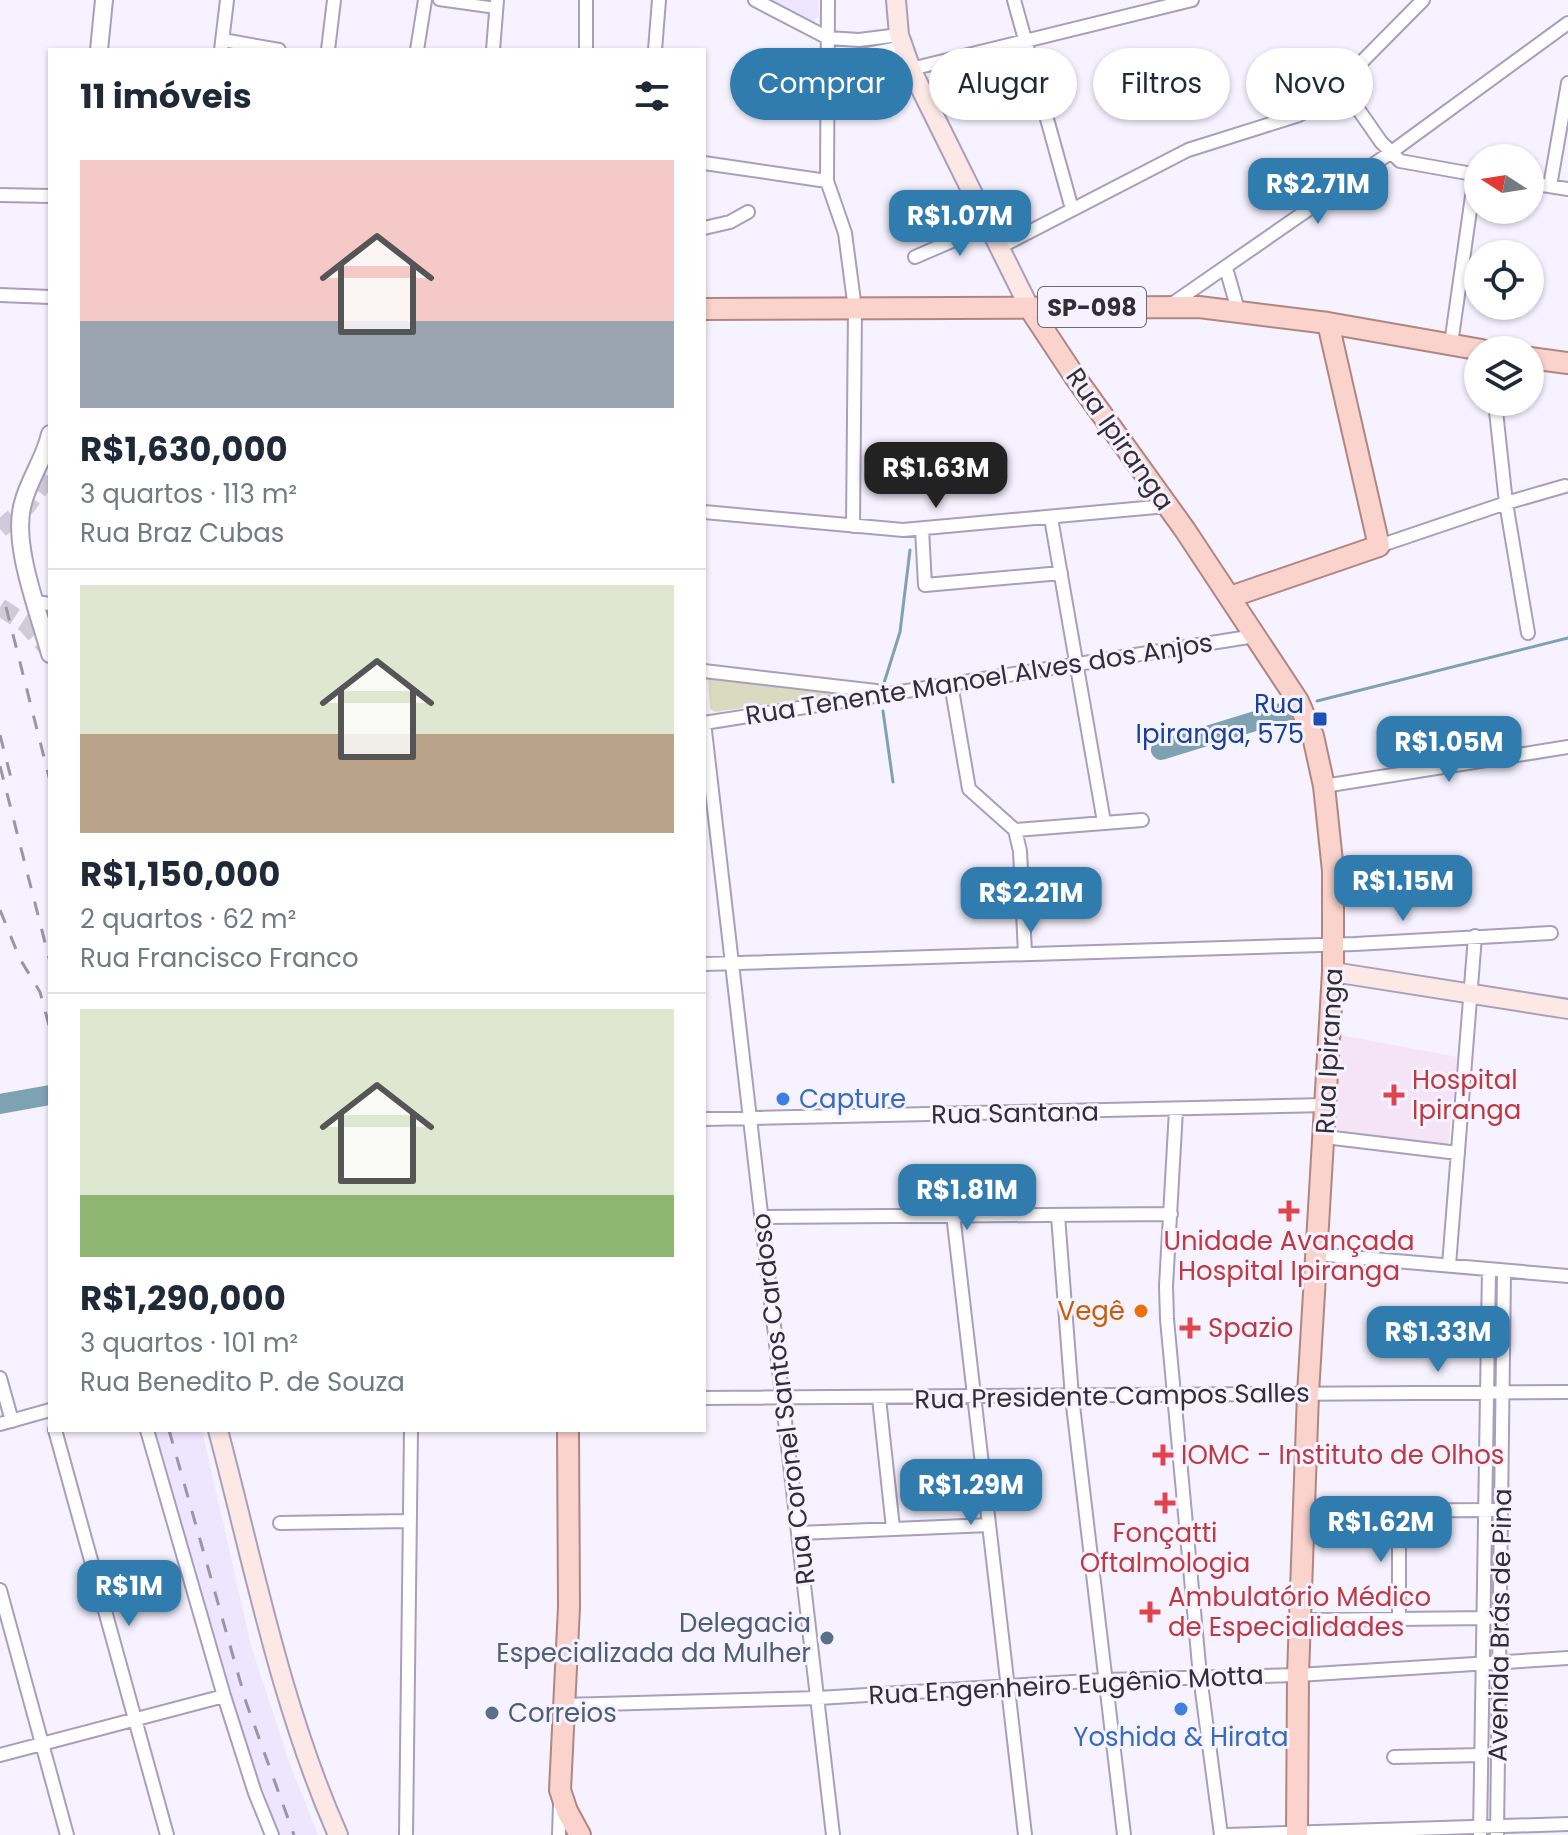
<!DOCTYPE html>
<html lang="pt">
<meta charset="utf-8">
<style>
body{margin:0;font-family:Poppins,sans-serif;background:#f6f6f7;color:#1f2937;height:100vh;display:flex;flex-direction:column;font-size:30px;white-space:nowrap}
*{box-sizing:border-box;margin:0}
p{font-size:26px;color:#747a83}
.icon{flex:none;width:44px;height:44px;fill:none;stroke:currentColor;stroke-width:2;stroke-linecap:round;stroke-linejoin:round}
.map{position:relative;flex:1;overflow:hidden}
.drawer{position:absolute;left:48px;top:48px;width:658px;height:1384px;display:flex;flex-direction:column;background:#fff;border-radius:0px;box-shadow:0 2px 6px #0004}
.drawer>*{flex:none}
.guide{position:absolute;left:730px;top:48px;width:718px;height:72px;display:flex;gap:16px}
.needle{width:52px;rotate:282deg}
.buttons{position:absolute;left:1464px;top:144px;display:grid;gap:16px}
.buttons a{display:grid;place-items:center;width:80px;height:80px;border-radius:50%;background:#fff;box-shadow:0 2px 6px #0004;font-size:40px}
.price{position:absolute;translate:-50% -68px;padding:0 18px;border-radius:16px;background:#307caf;color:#fff;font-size:26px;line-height:52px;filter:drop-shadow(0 2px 4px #0008)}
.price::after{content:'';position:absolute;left:50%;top:48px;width:24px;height:18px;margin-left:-12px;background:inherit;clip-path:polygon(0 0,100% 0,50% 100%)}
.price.active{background:#222;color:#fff}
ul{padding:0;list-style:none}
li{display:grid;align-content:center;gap:16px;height:424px;padding:0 32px}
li+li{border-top:2px solid #e0e1e3}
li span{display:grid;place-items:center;height:248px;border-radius:0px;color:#555}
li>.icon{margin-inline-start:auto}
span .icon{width:144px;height:144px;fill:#fffc;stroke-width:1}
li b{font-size:34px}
h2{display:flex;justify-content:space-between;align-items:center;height:96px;padding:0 32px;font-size:34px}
.tag{padding:0 28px;border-radius:36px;background:#fff;box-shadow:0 2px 6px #0004;font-size:28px;line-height:72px}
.tag.active{background:#307caf;color:#fff}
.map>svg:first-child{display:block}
.built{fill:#eee6ff}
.medical{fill:#f5e4f5}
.green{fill:#d8dbc0}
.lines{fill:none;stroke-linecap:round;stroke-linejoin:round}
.stream{stroke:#7fa2b3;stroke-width:3}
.river{stroke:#7fa2b3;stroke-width:20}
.secondary-tunnel{stroke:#cfcbd7;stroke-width:18;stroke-dasharray:18 9;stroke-linecap:butt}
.pedestrian-casing{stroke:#a89ebd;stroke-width:14}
.minor-casing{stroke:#a89ebd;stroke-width:16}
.tertiary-casing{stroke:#a89ebd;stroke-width:20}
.secondary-casing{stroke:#a89ebd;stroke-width:22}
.primary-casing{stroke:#b18682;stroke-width:24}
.pedestrian{stroke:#fff;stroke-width:10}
.minor{stroke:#fff;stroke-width:12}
.tertiary{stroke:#fff;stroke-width:16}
.secondary{stroke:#fce9e6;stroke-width:18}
.primary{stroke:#fad3cc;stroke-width:20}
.rail{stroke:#9a96a3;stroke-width:3;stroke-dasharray:14 14;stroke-linecap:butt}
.transit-dot{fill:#1a4fb4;stroke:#f6f2ff;stroke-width:3}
.health-dot{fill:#e0444e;stroke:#f6f2ff;stroke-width:3}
.shop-dot{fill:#3f7fe0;stroke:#f6f2ff;stroke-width:3}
.food-dot{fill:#e8710a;stroke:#f6f2ff;stroke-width:3}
.service-dot{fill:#5c6f8a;stroke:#f6f2ff;stroke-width:3}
.labels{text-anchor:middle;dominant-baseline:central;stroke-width:6;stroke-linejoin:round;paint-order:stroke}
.shield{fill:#f6f2ff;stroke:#6c6874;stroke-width:2}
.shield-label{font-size:24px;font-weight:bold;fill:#312d39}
.street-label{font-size:26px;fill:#312d39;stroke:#f6f2ff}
.transit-label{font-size:26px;fill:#164399;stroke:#f6f2ff;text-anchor:end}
.health-label{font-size:26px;fill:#be3a42;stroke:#f6f2ff;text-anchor:start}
.shop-label{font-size:26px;fill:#366cbe;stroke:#f6f2ff;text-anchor:start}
.food-label{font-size:26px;fill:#c56008;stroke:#f6f2ff;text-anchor:end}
.service-label{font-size:26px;fill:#4e5e75;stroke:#f6f2ff;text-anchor:end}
</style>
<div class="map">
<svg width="1568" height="1835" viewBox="0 0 1568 1835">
<rect width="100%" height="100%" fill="#f6f2ff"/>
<!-- built -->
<path class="built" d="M761 0H818L819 16 811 24Z
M153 1430H202L251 1646 289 1762 318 1835H279L220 1669Z"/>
<!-- medical -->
<path class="medical" d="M1340 1035 1457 1057 1448 1146 1333 1132Z"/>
<!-- green -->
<path class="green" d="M708 676 857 691 715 712 710 709Z"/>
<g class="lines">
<!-- stream -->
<path class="stream" d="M884 683 900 632 910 550
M1317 701 1568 638
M883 711 893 782"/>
<!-- river -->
<path class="river" d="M1161 750 1291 710
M0 1104 50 1095"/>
<!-- secondary-tunnel -->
<path class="secondary-tunnel" d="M0 529 27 506 50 474
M0 607 26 624 50 651"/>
<defs>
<path id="pedestrian" d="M439 0 496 8"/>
<path id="minor" d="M755 0 828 38 859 40 899 35
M828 0 827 181 845 233 855 309 853 526
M1014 0 1072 209
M223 40 279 50
M221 50 227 0
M328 50 334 0
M417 50 425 0
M493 50 497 0
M586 50V0
M655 50 659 0
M827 62 904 47
M911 69 1192 0
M1340 83 1381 142 1400 161 1478 175
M704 163 827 181
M1530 183 1568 189
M1550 186 1568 83
M0 195 50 196
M704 228 730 222 748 212
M1000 247 1188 150 1299 115 1320 104 1423 0
M915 257 989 225
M1226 268 1238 310
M0 295 50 297
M1169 306 1390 153 1568 23
M1451 344 1475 175
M1495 402 1506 503 1528 633
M704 512 903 530 1167 506
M1051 518 1104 822
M922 529 925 585 1061 573
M1379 546 1506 503 1565 486
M36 602 50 604
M704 671 876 691
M951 684 969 789 1015 830
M704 722 833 1835
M704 723 1255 636
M1324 786 1568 747
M1015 830 1142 820
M1015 830 1020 851 1025 953
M704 964 1355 944 1551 933
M1176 1110 1166 1286 1167 1319 1200 1676 1221 1835
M704 1119 1326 1105
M1325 1137 1458 1153
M953 1214 1025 1835
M1058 1216 1072 1397 1124 1835
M761 1217 1171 1214
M1315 1254 1568 1276
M1449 1265 1475 936
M0 1378 12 1421
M704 1398 1568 1392
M879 1398 893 1528
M0 1424 50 1410
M55 1430 167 1835
M147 1430 224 1696 255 1793 272 1835
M1399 1509V1619
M1305 1511 1494 1510
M280 1523 409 1521
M799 1533 989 1525
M0 1590 67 1835
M1301 1620 1489 1618
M564 1705 819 1698 1105 1680 1298 1675 1568 1658
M0 1755 224 1696
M1394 1757 1481 1755
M406 1835 411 1430
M559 1835 560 1805
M1227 1835 1568 1824
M1480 1835 1489 1269
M1497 1835 1504 1271"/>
<path id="tertiary" d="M99 50 104 0
M50 434C45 458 29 479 23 503 11 544 39 612 50 654"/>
<path id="secondary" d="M896 0 899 35 911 69 1030 309
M1333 972 1568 1009
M218 1430C254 1566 281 1706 338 1835"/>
<path id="primary" d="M704 309 1199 307 1328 323 1482 350
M1030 309 1075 377 1185 530 1298 701 1313 736 1324 786 1333 871V972L1308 1394 1298 1675 1297 1835
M1530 358 1568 363
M1230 597 1379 546 1328 323
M568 1430 569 1607 560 1790 567 1811 580 1835"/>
</defs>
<!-- pedestrian casing -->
<use href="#pedestrian" class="pedestrian-casing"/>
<!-- minor casing -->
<use href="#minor" class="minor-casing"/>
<!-- tertiary casing -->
<use href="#tertiary" class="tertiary-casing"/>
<!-- secondary casing -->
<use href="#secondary" class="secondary-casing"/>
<!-- primary casing -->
<use href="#primary" class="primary-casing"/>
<!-- pedestrian -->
<use href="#pedestrian" class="pedestrian"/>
<!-- minor -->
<use href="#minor" class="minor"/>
<!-- tertiary -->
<use href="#tertiary" class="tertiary"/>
<!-- secondary -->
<use href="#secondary" class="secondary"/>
<!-- primary -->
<use href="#primary" class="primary"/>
<!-- rail -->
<path class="rail" d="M6 607 50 781
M0 735 11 778
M0 766 50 962
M0 910 20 959 40 992 50 1029
M169 1430 246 1702 294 1835"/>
</g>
<!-- markers -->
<rect class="transit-dot" x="1312" y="711" width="16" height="16" rx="4"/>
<g class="health-dot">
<path d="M1390 1083h8v8h8v8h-8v8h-8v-8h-8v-8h8z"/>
<path d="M1285 1199h8v8h8v8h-8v8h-8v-8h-8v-8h8z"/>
<path d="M1186 1316h8v8h8v8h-8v8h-8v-8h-8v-8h8z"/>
<path d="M1159 1443h8v8h8v8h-8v8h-8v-8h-8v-8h8z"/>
<path d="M1161 1491h8v8h8v8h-8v8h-8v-8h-8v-8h8z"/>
<path d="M1146 1600h8v8h8v8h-8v8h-8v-8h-8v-8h8z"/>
</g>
<g class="shop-dot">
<circle cx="783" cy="1099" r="8"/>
<circle cx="1181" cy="1709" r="8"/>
</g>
<circle class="food-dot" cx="1141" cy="1311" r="8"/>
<g class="service-dot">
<circle cx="827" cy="1638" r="8"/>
<circle cx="492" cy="1713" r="8"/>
</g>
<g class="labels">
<!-- shield labels -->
<rect class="shield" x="1038" y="287" width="108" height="40" rx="6"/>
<g class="shield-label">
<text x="1092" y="307">SP-098</text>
</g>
<!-- street labels -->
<g class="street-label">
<text transform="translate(1120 439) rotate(55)">Rua Ipiranga</text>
<text transform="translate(979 679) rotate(-9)">Rua Tenente Manoel Alves dos Anjos</text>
<text transform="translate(1329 1051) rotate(-87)">Rua Ipiranga</text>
<text transform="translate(1015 1113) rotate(-1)">Rua Santana</text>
<text transform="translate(1112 1396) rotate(-1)">Rua Presidente Campos Salles</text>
<text transform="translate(783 1399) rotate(-97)">Rua Coronel Santos Cardoso</text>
<text transform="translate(1500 1625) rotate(-89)">Avenida Brás de Pina</text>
<text transform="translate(1066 1685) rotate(-3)">Rua Engenheiro Eugênio Motta</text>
</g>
<!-- transit labels -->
<g class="transit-label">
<text x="1304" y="704">Rua<tspan x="1304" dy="30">Ipiranga, 575</tspan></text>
</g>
<!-- health labels -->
<g class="health-label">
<text x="1412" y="1080">Hospital<tspan x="1412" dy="30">Ipiranga</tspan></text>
<text x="1289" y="1241" text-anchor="middle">Unidade Avançada<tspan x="1289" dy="30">Hospital Ipiranga</tspan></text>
<text x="1208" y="1328">Spazio</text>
<text x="1181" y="1455">IOMC - Instituto de Olhos</text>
<text x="1165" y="1533" text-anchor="middle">Fonçatti<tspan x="1165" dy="30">Oftalmologia</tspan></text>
<text x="1168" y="1597">Ambulatório Médico<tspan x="1168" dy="30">de Especialidades</tspan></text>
</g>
<!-- shop labels -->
<g class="shop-label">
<text x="799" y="1099">Capture</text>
<text x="1181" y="1737" text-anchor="middle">Yoshida &amp; Hirata</text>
</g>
<!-- food labels -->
<g class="food-label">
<text x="1125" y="1311">Vegê</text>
</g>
<!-- service labels -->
<g class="service-label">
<text x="811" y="1623">Delegacia<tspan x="811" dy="30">Especializada da Mulher</tspan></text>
<text x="508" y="1713" text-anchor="start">Correios</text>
</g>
</g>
</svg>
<div class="buttons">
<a><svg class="needle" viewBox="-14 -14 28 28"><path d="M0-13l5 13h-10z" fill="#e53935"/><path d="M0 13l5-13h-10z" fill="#747a83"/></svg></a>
<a><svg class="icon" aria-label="locate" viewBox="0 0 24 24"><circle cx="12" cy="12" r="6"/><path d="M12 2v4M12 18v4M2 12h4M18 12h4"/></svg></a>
<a><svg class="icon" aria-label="layers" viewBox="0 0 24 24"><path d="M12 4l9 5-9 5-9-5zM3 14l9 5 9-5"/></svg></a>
</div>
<b class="price" style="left:1318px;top:226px">R$2.71M</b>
<b class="price" style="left:960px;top:258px">R$1.07M</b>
<b class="price active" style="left:936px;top:510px">R$1.63M</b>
<b class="price" style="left:1449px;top:784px">R$1.05M</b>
<b class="price" style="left:1403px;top:923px">R$1.15M</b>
<b class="price" style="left:1031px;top:935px">R$2.21M</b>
<b class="price" style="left:967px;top:1232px">R$1.81M</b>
<b class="price" style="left:1438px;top:1374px">R$1.33M</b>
<b class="price" style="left:971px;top:1527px">R$1.29M</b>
<b class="price" style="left:1381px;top:1564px">R$1.62M</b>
<b class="price" style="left:129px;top:1628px">R$1M</b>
<div class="guide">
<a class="tag active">Comprar</a>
<a class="tag">Alugar</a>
<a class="tag">Filtros</a>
<a class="tag">Novo</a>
</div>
<section class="drawer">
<h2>11 imóveis<svg class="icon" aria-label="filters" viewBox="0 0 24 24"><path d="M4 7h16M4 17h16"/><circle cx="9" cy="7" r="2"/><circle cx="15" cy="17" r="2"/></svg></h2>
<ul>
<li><span style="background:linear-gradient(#f6c9c9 65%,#9aa5b1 0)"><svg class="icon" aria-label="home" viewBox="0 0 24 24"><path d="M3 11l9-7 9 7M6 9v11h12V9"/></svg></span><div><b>R$1,630,000</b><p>3 quartos · 113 m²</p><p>Rua Braz Cubas</p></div></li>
<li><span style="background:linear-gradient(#dfe7d0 60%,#b9a48a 0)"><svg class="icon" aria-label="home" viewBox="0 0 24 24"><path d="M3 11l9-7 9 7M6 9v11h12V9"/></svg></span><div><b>R$1,150,000</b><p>2 quartos · 62 m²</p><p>Rua Francisco Franco</p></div></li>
<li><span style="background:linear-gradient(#dfe7d0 75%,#8fb573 0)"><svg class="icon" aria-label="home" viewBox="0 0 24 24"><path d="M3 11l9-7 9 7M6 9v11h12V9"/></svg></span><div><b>R$1,290,000</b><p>3 quartos · 101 m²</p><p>Rua Benedito P. de Souza</p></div></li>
</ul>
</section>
</div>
